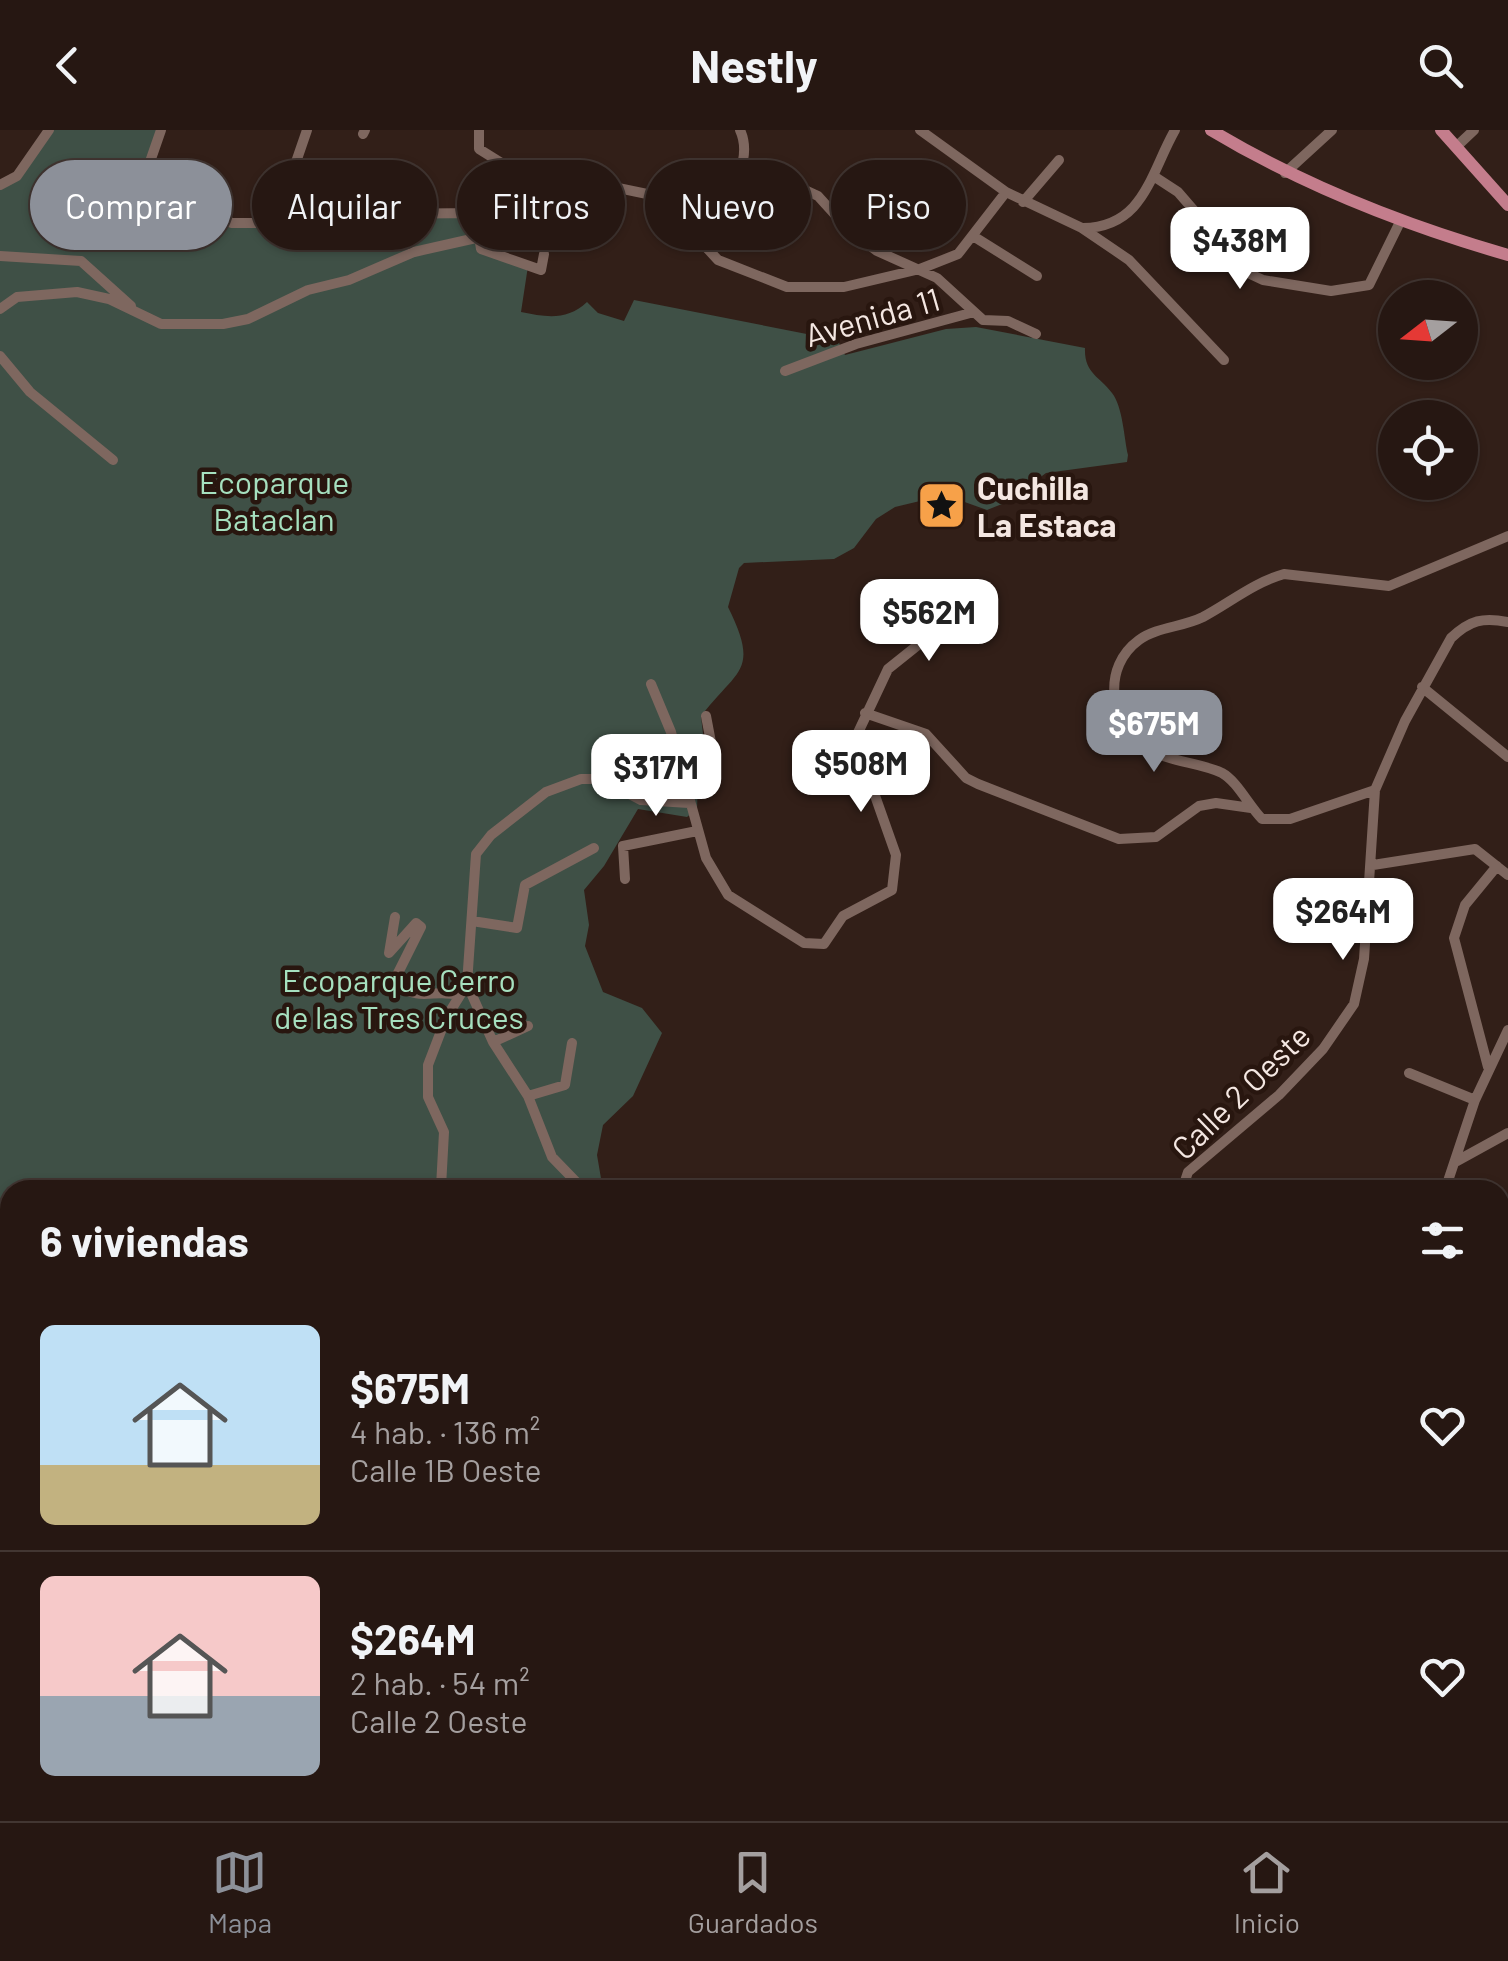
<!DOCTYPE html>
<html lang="es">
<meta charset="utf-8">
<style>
body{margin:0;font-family:Barlow,sans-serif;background:#322420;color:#f1f3f6;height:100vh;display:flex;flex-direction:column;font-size:38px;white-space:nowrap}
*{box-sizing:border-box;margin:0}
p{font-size:32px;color:#a49f9f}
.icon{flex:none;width:55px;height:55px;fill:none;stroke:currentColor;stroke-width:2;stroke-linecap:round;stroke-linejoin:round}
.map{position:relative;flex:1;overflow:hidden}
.side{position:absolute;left:0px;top:1050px;width:1510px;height:642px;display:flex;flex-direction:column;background:#261712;border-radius:30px 30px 0 0;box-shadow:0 2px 8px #0004,0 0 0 2px #423632}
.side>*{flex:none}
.top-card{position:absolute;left:30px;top:30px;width:1000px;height:90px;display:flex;gap:20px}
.needle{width:65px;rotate:253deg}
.tools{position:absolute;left:1378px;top:150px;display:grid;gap:20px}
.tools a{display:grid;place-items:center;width:100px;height:100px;border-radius:50%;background:#261712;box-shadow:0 2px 8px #0004,0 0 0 2px #423632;font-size:50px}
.price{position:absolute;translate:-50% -85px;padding:0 22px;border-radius:20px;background:#fff;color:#222;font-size:32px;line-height:65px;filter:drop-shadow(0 2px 5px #0008)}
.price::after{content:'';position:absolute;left:50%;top:60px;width:30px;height:22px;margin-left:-15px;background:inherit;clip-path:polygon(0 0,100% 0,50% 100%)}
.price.active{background:#8c9099;color:#fff}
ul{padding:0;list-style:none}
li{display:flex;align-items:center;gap:30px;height:250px;padding:0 40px}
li+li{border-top:2px solid #423632}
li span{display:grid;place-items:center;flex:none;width:280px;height:200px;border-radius:15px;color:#555}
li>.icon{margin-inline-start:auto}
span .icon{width:120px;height:120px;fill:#fffc;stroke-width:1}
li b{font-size:42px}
h2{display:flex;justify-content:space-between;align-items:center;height:120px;padding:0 40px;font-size:42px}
.tag{padding:0 35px;border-radius:45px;background:#261712;box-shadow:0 2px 8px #0004,0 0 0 2px #423632;font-size:35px;line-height:90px}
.tag.active{background:#8c9099;color:#fff}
header{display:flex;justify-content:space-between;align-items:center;height:130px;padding:0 40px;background:#261712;font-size:45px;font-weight:700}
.dock{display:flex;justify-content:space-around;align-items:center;height:140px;border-top:2px solid #423632;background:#261712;font-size:28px;color:#a49f9f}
.dock a{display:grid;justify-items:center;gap:5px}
.dock .active{color:#8c9099}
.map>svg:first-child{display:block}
.green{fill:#3f5046}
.water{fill:#4f677d;stroke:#808d9b;stroke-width:2.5}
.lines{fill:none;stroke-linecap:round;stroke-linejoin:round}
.minor{stroke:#7e675f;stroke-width:10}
.major{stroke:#c47d8c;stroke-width:12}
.labels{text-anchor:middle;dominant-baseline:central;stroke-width:9;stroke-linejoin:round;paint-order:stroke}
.street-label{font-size:32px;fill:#f4e7e2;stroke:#28160f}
.park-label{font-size:32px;fill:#a6e0bf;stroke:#28160f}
.poi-label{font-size:32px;font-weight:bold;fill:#f4e7e2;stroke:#28160f;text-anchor:start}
</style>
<header><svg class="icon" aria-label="back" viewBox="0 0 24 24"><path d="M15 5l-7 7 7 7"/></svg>Nestly<svg class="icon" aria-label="search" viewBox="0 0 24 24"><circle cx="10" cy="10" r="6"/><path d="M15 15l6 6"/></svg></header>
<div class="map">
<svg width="1508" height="1691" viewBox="0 0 1508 1691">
<rect width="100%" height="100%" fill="#321f18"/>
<!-- green -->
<path class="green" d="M49 0H161L146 55 251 96 483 83 481 119 528 136 521 182C546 187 567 191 587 172L598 183 624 191 634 170 822 207 839 213 845 225 946 199 976 197 1085 218C1084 243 1099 246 1112 263 1123 277 1124 308 1128 325L1127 332 1046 343 1007 372 987 380 945 365 895 377 876 389 854 418 834 429 744 433 739 438 728 477C760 542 738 538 701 586L705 622 711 630 698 652 697 679 687 687 638 679 604 736 584 760 589 795 585 816 603 862 642 878 662 903 633 966 603 995 597 1025 603 1060H10V1682L971 1683 968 1691H0V55L9 51Z"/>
<!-- water -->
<path class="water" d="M1500 1238C1508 1282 1508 1362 1500 1403Z"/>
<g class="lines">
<!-- minor -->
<path class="minor" d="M161 0 144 49 150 61 232 93H275L307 0
M479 0V19L503 34 676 70H704L760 57 805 60 818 66 848 99 877 121 937 148 983 190 1008 191 1036 204
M740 0C756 34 722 75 706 104L705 116 718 130 787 157H844L920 139 958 124 1006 62
M920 0 1006 62 1082 98 1129 130 1224 230
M363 4 365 0
M1456 17 1474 0
M503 34 478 100 481 119 541 140 544 124
M1285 43 1332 0
M1155 47 1178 62 1248 143 1263 150 1331 161 1369 155 1401 90
M0 55 17 46 49 0
M1023 72 1059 30
M305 91 359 84 483 83
M1083 98C1144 97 1150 44 1175 0
M973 106 1037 146
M0 126 81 131 131 176
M0 179 17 167 77 162 109 169 161 194H223L248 189 308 160 349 150 414 122 476 108
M0 226 30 262 113 330
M785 241 856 214 974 182
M651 554 671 602 706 728 728 765 804 813 824 814 843 786 892 760 896 725 855 609 888 539 918 515V496
M1422 557 1508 627
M865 583 926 604 966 648 978 654 1119 709 1156 707 1199 676 1216 673 1251 678
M1375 660 1290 689H1262C1249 676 1237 651 1222 643 1197 631 1166 633 1143 615 1109 590 1102 537 1139 510 1157 497 1183 497 1203 487 1231 472 1253 453 1284 444L1389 456 1508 406
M687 665 713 623 706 586
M1373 735 1475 719 1508 745
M625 749 623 716 697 701
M395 787 389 823 416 793 421 797 397 845 400 856C418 871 436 859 458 865
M472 791 517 798 525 755 594 718
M493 912 528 896
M1488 937 1454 808 1465 775 1497 736
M1409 943 1475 970
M528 966 565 955 572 913
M1457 1031 1508 1003
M441 1057 444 1002 428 967V935L446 888 467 854
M584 1060 552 1027 528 966 493 912 467 854 476 724 491 705 546 662 581 649H601L641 670 689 673
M1182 1060 1188 1042 1279 965 1323 919 1354 874 1364 829 1375 660 1405 591 1451 508C1470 490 1483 487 1508 492
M1445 1060 1475 970 1508 900
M1500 1444 1508 1430
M1220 1682 1222 1691
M1097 1685 1126 1691
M1365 1691 1370 1682"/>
<!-- major -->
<path class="major" d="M1211 0C1304 56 1404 95 1508 125
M1441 0 1508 75
M1500 1101 1508 1091
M1500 1141 1508 1147
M1500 1394 1508 1401"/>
</g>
<!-- icons -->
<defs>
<symbol id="sight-square" viewBox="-11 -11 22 22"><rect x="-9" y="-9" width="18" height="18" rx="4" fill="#f7a149" stroke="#28160f"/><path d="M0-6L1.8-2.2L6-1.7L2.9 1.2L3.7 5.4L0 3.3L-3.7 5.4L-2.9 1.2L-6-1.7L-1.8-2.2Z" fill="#111"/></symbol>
</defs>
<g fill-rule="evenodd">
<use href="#sight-square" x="914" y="348" width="55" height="55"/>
</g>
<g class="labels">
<!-- street labels -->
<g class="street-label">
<text transform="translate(872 186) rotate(-16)">Avenida 11</text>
<text transform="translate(1240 961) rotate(-44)">Calle 2 Oeste</text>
</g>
<!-- park labels -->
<g class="park-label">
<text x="274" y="351">Ecoparque<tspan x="274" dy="37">Bataclan</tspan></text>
<text x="399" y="849">Ecoparque Cerro<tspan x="399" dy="37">de las Tres Cruces</tspan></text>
</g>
<!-- poi labels -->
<g class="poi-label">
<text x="977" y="357">Cuchilla<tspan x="977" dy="37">La Estaca</tspan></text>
</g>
</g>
</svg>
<div class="tools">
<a><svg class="needle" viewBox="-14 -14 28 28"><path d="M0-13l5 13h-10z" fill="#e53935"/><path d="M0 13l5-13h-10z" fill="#a49f9f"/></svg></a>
<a><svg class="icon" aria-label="locate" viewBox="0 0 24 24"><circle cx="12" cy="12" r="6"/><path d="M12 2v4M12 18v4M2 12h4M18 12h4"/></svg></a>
</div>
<b class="price" style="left:1240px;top:162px">$438M</b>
<b class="price" style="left:929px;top:534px">$562M</b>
<b class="price active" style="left:1154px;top:645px">$675M</b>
<b class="price" style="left:861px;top:685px">$508M</b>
<b class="price" style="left:656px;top:689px">$317M</b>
<b class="price" style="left:1343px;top:833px">$264M</b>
<div class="top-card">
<a class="tag active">Comprar</a>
<a class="tag">Alquilar</a>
<a class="tag">Filtros</a>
<a class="tag">Nuevo</a>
<a class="tag">Piso</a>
</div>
<section class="side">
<h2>6 viviendas<svg class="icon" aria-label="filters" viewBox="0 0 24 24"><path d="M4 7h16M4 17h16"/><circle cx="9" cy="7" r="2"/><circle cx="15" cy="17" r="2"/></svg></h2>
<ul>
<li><span style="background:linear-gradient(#bfe0f5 70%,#c2b280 0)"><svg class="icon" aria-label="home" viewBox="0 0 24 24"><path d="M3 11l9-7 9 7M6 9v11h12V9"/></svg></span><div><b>$675M</b><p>4 hab. · 136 m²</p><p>Calle 1B Oeste</p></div><svg class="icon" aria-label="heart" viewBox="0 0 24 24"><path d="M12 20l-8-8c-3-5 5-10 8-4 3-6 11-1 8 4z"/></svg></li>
<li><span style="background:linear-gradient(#f6c9c9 60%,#9aa5b1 0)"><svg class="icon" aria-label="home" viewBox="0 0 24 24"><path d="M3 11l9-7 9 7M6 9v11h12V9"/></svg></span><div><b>$264M</b><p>2 hab. · 54 m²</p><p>Calle 2 Oeste</p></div><svg class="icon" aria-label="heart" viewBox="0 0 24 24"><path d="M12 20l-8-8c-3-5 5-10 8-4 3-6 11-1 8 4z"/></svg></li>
</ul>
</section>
</div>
<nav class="dock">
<a class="active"><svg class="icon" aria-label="map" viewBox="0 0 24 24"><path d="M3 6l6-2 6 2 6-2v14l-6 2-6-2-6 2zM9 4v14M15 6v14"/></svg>Mapa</a>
<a><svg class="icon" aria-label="saved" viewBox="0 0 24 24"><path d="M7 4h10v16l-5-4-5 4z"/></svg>Guardados</a>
<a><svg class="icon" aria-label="home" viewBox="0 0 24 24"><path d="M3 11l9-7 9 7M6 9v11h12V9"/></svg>Inicio</a>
</nav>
